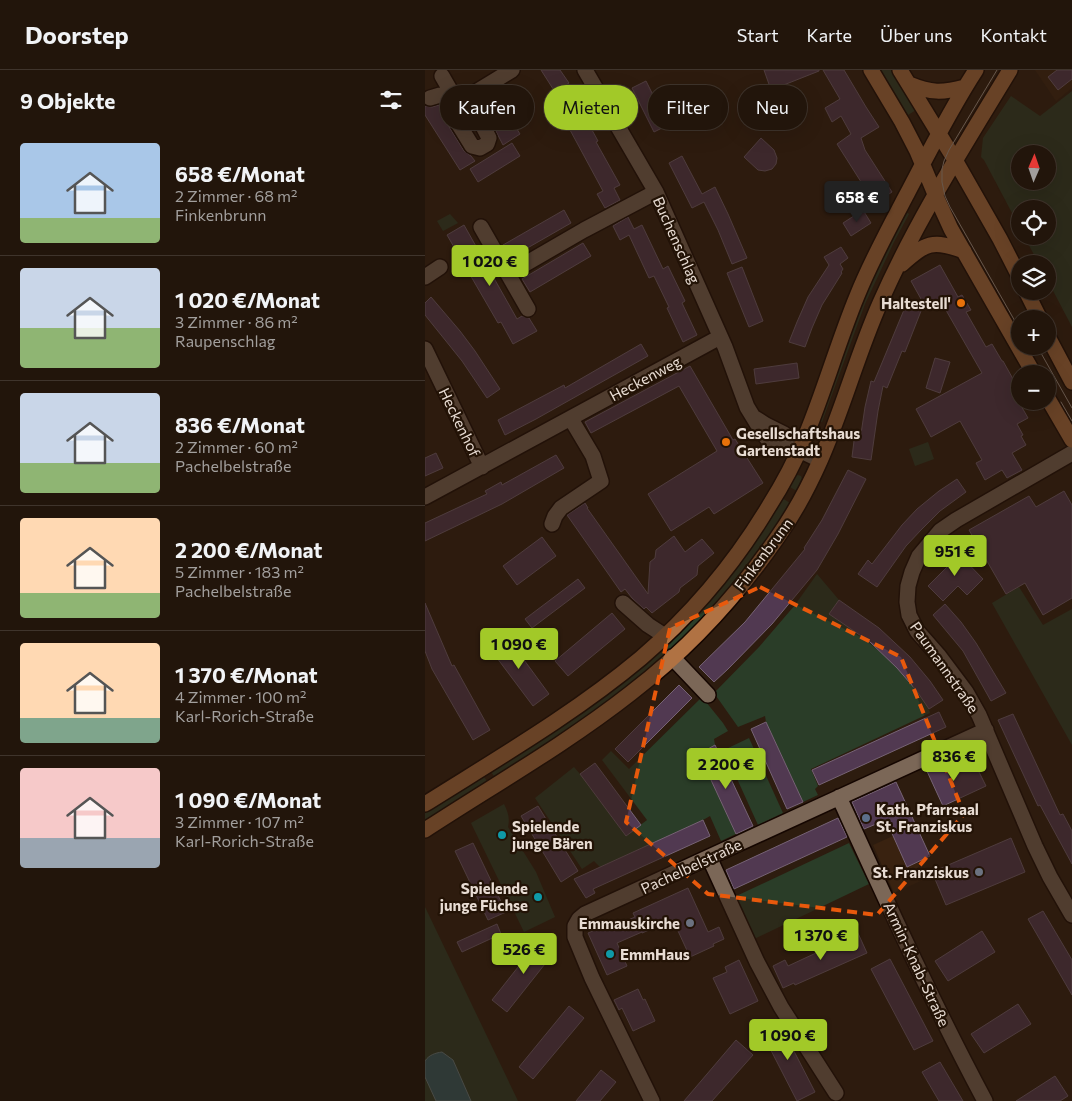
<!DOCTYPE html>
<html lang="de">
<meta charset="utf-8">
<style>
body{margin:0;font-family:Commissioner,sans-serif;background:#2e2219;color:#f1f3f6;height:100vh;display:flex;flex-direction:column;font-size:19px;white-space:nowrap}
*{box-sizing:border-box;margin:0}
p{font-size:16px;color:#a29f9d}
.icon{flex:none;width:28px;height:28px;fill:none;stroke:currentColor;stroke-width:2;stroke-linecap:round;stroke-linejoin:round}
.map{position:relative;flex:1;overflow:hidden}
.panel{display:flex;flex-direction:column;background:#22150b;width:425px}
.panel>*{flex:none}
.hud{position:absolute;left:15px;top:15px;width:475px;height:45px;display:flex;gap:10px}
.needle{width:32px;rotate:2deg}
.buttons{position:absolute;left:586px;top:75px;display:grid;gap:10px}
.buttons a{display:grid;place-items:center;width:45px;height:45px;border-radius:50%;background:#22150b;box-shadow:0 5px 20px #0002,0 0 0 1px #3f342c;font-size:25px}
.price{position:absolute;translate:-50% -42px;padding:0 11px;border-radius:5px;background:#a2c928;color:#111;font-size:16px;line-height:32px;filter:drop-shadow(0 1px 2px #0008)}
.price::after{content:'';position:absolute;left:50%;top:30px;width:15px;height:11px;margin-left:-8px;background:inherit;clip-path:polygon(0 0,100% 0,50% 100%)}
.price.on{background:#222;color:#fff}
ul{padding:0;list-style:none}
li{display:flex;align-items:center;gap:15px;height:125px;padding:0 20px}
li+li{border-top:1px solid #3f342c}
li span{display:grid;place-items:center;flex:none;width:140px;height:100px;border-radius:5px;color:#555}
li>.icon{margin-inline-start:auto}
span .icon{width:60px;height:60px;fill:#fffc;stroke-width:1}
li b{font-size:21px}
h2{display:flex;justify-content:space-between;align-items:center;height:60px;padding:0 20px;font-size:21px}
.pill{padding:0 18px;border-radius:22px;background:#22150b;box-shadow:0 5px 20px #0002,0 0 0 1px #3f342c;font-size:18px;line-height:45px}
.pill.on{background:#a2c928;color:#111}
header{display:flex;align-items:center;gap:30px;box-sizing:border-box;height:70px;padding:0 25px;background:#22150b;border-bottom:1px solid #3f342c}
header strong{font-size:24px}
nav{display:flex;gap:28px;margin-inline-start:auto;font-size:18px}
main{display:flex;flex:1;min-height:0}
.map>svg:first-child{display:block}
.built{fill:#392210}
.green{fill:#2a3d28;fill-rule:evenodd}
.water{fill:#325d66;stroke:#698387}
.building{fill:#513951;stroke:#766375}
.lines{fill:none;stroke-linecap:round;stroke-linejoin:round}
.minor-casing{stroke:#150600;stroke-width:18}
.major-casing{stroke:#150600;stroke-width:18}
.minor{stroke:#7b6757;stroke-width:15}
.major{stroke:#b07243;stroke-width:15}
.tram{stroke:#aea096;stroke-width:1}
.marked{fill:none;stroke:#e8590c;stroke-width:4;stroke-dasharray:10 6;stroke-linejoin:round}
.food-dot{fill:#e8710a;stroke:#231306;stroke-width:2}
.service-dot{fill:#5c6f8a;stroke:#231306;stroke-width:2}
.culture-dot{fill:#0f9aa8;stroke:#231306;stroke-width:2}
.worship-dot{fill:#6b7280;stroke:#231306;stroke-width:2}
.labels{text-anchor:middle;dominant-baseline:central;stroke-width:4.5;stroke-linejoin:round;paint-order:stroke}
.street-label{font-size:15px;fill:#e8dcd3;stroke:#231306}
.poi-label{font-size:15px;font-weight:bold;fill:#e8dcd3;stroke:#231306;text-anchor:end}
</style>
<header>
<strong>Doorstep</strong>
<nav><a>Start</a><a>Karte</a><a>Über uns</a><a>Kontakt</a></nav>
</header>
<main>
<section class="panel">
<h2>9 Objekte<svg class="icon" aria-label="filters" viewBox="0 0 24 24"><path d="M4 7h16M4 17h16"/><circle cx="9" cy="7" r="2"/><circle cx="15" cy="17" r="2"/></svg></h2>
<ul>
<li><span style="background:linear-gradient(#a9c7e8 75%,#8fb573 0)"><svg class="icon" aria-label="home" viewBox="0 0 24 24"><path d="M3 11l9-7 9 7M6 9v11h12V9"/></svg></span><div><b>658 €/Monat</b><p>2 Zimmer · 68 m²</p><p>Finkenbrunn</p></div></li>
<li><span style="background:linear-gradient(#c9d6e8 60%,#8fb573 0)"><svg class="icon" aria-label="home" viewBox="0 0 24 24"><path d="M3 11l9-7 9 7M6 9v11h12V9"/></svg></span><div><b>1 020 €/Monat</b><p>3 Zimmer · 86 m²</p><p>Raupenschlag</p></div></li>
<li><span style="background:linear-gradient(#c9d6e8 70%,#8fb573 0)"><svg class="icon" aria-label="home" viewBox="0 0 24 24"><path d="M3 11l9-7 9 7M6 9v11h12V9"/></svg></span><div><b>836 €/Monat</b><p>2 Zimmer · 60 m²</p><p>Pachelbelstraße</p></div></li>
<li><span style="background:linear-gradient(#ffd9b3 75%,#8fb573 0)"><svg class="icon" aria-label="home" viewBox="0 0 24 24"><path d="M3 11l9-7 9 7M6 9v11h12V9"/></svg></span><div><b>2 200 €/Monat</b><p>5 Zimmer · 183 m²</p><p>Pachelbelstraße</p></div></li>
<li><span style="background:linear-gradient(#ffd9b3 75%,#7fa58c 0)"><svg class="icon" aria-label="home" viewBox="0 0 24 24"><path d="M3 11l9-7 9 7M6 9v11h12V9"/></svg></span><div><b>1 370 €/Monat</b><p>4 Zimmer · 100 m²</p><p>Karl-Rorich-Straße</p></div></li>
<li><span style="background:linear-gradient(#f6c9c9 70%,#9aa5b1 0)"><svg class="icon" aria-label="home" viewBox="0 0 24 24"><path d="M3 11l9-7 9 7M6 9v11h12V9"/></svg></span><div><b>1 090 €/Monat</b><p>3 Zimmer · 107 m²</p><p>Karl-Rorich-Straße</p></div></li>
</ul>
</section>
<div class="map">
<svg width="647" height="1031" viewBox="0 0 647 1031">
<rect width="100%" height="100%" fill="#2d1c0f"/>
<!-- built -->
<path class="built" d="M610 0H647V18L631 31Z
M490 756 505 786 493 792 500 809 469 823 448 775Z"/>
<!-- green -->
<path class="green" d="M456 0H467L491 40 483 45Z
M647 21V257L623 211 622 194H614L599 166H622V139H595V158L559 90 556 87 558 68 586 26 615 46ZM595 84H622V111H595Z
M481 142 484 144 469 172 440 234 397 352 394 351 435 237 450 200Z
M25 144 33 153 18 161 12 151Z
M503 372 509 389 490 396 484 379Z
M373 405 376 406 377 409 372 421 363 416 370 406Z
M357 428 365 433C323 502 270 561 208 612 164 647 117 677 69 706L66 702 159 642 205 605Z
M392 504 414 530 404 544C439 568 472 591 496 627 499 632 504 637 505 643L386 699 393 716 390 719 393 725 378 732 341 652 340 646 313 657 289 623 334 577 370 535Z
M594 517 618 555 647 539V675L567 533Z
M277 627 298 653 303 661 289 669 290 675 274 684 311 764 296 771 285 746 278 750 175 797 169 791 157 799 110 728 149 697 155 704 201 766 222 750 177 690 186 681 204 699Z
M324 668 358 743 333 755 299 680Z
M59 707 62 711 0 751V743Z
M79 734C83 742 85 748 83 757L111 802 130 847 99 862 46 753Z
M424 773 444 814 327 870 307 828Z
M0 837 93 1031H46L28 990 1 989 0 991Z
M0 1007 11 1031H0Z"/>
<!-- water -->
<path class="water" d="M17 982 28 990 46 1031H11L0 1007V991C4 985 10 983 17 982Z"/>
<!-- building -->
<path class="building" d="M116 0H135L144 13 130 22Z
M339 0H394V1L346 20Z
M398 0H419L441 37 454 57 436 68 440 80 467 122 447 135 435 116 438 115 412 74 426 64 416 46 407 52 400 38 415 29Z
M632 0H647V9L633 20 623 7Z
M221 11 243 55 229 62 207 18Z
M69 22 95 64 78 75 55 30Z
M14 35 17 40 18 47 39 81 46 86 50 91 35 100 0 45V36L7 37Z
M155 38 173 71 171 72 195 115 189 118 195 130 180 138 172 124 178 121 138 47Z
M336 68 349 80 352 88 351 94 347 99 340 101 333 100 319 87Z
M87 73 95 86 53 112 45 99Z
M257 86 277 124 290 117 303 144 322 188 307 194 293 160 279 132 267 138 244 93Z
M139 140 146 153 85 188 78 175Z
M438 140 446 153 426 166 418 153Z
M203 147 209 159 217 155 238 199 243 196 260 231 257 233 272 265 258 272 242 238 244 237 229 206 224 208 204 165 195 170 188 156Z
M39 155 92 249 97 246 104 248 112 261 88 274 76 252 73 253 22 165Z
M158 173 166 186 105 222 97 209Z
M416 177 423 188 415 194 418 199 416 202 417 203 397 235 387 258 380 277 364 272 372 252 383 227 404 195 399 187Z
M515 195 533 227 537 225 546 240 541 242 561 277 567 274 577 291H578L593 318 587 320 603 348 592 354 598 365 596 366 601 375 587 383 597 400 582 408 577 400 560 410 551 393 557 390 535 351 506 367 491 339 557 303 518 235 512 239 508 233 501 238 486 211Z
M317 197 338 251 324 257 302 203Z
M6 227 35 261 50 281 75 319 62 328 37 291 0 245V233Z
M481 235 496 241 480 282 477 281 462 318 458 316 453 341 446 390 427 387 430 363 436 364 440 337 446 311 449 312Z
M216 274 223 286 111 349 80 365 73 350 139 315 140 318Z
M510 288 525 292 515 323 501 318Z
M372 293 374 308 331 314 329 299Z
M265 296 308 370 310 369 338 413 289 444 284 437 246 461 223 424 292 381 254 316 166 363 160 352Z
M11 383 18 398 0 406V388Z
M131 385 139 398 77 434 0 471V453L62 424 60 421 76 412 77 415Z
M423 400 441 409 413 464 392 500 347 554 303 599 289 612 274 597 320 552 380 479 379 478 397 450Z
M532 409 541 422 515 441 496 460 481 476 452 517 433 504 443 490 447 494 477 455 492 439 514 421Z
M639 421 647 435V528L618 545 600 513 581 524 544 460 604 426 611 437Z
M160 433 163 438H162L223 524 225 492 230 488 231 480 249 466 260 482 277 469 289 483 273 496 272 505 255 518 254 522 227 543 221 537 219 539 207 528 200 519 196 522 142 445Z
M117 467 131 486 92 515 78 496Z
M528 478 558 509 542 525 533 516 518 531 503 516 524 495 518 489Z
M153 509 160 518 107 558 100 549Z
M414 530 454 558 485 587 505 611 518 630 504 639 491 620 472 598 445 572 404 544Z
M0 533 27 596 29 595 65 660 48 670 7 599 0 581Z
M520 534 536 552 551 573 581 623 566 631 538 581 508 545Z
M187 543 200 559 143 606 130 591Z
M80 564 124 624 108 636 63 576Z
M254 615 267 628 203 692 190 679Z
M514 642 521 657 394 715 387 700Z
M588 644 635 745 638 744 647 761V794L615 735 613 736 573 650Z
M341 652 378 732 362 739 326 659Z
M290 675 328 756 311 764 274 684Z
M523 689 529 704 550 694 561 716 518 736 501 699Z
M170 693 216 755 201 766 155 704Z
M471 712 505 786 482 797 461 750 439 759 427 732Z
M113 736 153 801 136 812 96 746Z
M413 748 422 767 309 819 301 800Z
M278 750 285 766 168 819 170 823 161 828 149 809Z
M586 768 600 802 521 835 507 802Z
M48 773 81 842 63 850 30 781Z
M263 818 283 862 294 857 299 869 288 874 289 876 265 887 248 850 217 863V862L192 873 202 896 182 905 163 863 183 854 185 858 210 847 208 843Z
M618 841 647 890V925L603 849Z
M72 854 76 864 37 882 32 872Z
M432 861 442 883 370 915 369 913 358 918 348 896 360 890 363 896 417 871 416 868Z
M557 861 570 882 523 911 510 891Z
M116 868 131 880 82 942 67 930Z
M465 889 508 971 489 980 446 899Z
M314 890 333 931 305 944 288 908 302 902 300 897Z
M213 919 218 930 220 929 230 951 208 961 197 938 194 940 189 930Z
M593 934 606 954 559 983 546 964Z
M144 936 159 948 108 1009 94 997Z
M354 952 390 1022 372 1031 336 961Z
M311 970 328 985 287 1031H259Z
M515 992 538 1031H514L497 1002Z
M176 1000 191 1012 175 1031H151Z
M630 1006 643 1026 635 1031H591Z"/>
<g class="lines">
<defs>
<path id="minor" d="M160 0 231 122 300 277 322 337 336 360 344 371 353 378 374 380
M17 6 28 25 26 42 47 76 55 78 62 74 64 68 43 27
M5 28 15 25H28L43 27 87 0
M56 157 103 239
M83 204 159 160 231 122
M0 207 15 197
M0 279 57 397
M330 348 341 355 359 364 374 380 395 390
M647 383 531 450 515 461 494 486 487 502 483 516 482 532 484 545 492 561 514 586 541 622 554 645 610 776 625 807 647 845
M0 427 295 267
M127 454 130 446 136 438 176 411 168 386 146 349
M198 533 223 555 240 566
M247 587 283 625
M414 727C461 830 507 932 560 1031
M284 787 332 892 356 937 411 1023
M227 1031 167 908 150 867V856L154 849 160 844 561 660"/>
<path id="major" d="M446 0 477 52 492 81 510 124 526 159 609 304
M475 0 530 90 575 169 595 208
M484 14C506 23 517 23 540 17
M477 194C501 173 507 169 539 181
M601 221 615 249
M622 265 647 312
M622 327 647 370
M0 734C73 688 149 644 216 588 266 545 310 493 344 436 358 414 371 389 381 365 400 319 413 272 432 226 446 191 464 158 482 124 504 82 525 40 551 0
M0 760C69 715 141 674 206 623 262 580 312 526 352 468 369 444 383 418 395 391 418 339 432 285 455 233 491 151 539 76 585 0"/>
</defs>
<!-- minor casing -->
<use href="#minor" class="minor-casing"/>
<!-- major casing -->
<use href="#major" class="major-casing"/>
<!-- minor -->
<use href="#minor" class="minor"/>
<!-- major -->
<use href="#major" class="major"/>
<!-- tram -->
<path class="tram" d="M572 0 524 80 519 91 517 99V112L520 126 525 137 595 260
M612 276 647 338
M636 332 647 351"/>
</g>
<!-- marked area -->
<path d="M0 0H647V1031H0ZM335 517 476 587 539 744 452 845 283 824 201 752 245 558Z" fill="#2d1c0f" fill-opacity=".55" fill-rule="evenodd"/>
<path class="marked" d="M335 517 476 587 539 744 452 845 283 824 201 752 245 558Z"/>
<!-- markers -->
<g class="food-dot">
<circle cx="536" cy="233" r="5"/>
<circle cx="301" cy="372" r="5"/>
</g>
<circle class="service-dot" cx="441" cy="748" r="5"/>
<g class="culture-dot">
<circle cx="77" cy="765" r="5"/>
<circle cx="113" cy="827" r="5"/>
<circle cx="185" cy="884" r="5"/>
</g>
<g class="worship-dot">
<circle cx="554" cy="802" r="5"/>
<circle cx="265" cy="853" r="5"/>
</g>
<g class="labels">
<!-- street labels -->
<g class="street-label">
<text transform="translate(252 170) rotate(66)">Buchenschlag</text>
<text transform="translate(220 308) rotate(-28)">Heckenweg</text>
<text transform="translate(35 352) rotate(64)">Heckenhof</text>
<text transform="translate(338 484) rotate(-53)">Finkenbrunn</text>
<text transform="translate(520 597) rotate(55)">Paumannstraße</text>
<text transform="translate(266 796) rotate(-25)">Pachelbelstraße</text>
<text transform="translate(492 894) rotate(65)">Armin-Knab-Straße</text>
</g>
<!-- poi labels -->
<g class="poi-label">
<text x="526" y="233">Haltestell'</text>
<text x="311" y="363" text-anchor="start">Gesellschaftshaus<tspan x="311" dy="17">Gartenstadt</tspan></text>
<text x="451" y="739" text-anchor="start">Kath. Pfarrsaal<tspan x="451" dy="17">St. Franziskus</tspan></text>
<text x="87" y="756" text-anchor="start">Spielende<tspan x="87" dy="17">junge Bären</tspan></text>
<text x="544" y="802">St. Franziskus</text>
<text x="103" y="818">Spielende<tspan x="103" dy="17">junge Füchse</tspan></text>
<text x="255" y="853">Emmauskirche</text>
<text x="195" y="884" text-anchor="start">EmmHaus</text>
</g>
</g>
</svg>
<div class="buttons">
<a><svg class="needle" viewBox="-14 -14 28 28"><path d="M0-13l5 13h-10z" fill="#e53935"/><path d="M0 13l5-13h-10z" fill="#a29f9d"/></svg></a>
<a><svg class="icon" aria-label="locate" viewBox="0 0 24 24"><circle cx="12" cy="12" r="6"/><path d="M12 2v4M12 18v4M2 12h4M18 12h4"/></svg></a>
<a><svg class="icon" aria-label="layers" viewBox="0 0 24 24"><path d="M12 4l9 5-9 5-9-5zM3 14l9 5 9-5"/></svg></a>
<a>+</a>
<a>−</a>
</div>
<b class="price on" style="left:432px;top:153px">658 €</b>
<b class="price" style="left:65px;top:217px">1 020 €</b>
<b class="price" style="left:530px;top:507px">951 €</b>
<b class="price" style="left:94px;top:600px">1 090 €</b>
<b class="price" style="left:529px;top:712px">836 €</b>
<b class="price" style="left:301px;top:720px">2 200 €</b>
<b class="price" style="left:396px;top:891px">1 370 €</b>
<b class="price" style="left:99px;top:905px">526 €</b>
<b class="price" style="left:363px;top:991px">1 090 €</b>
<div class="hud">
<a class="pill">Kaufen</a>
<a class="pill on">Mieten</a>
<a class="pill">Filter</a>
<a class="pill">Neu</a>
</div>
</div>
</main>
